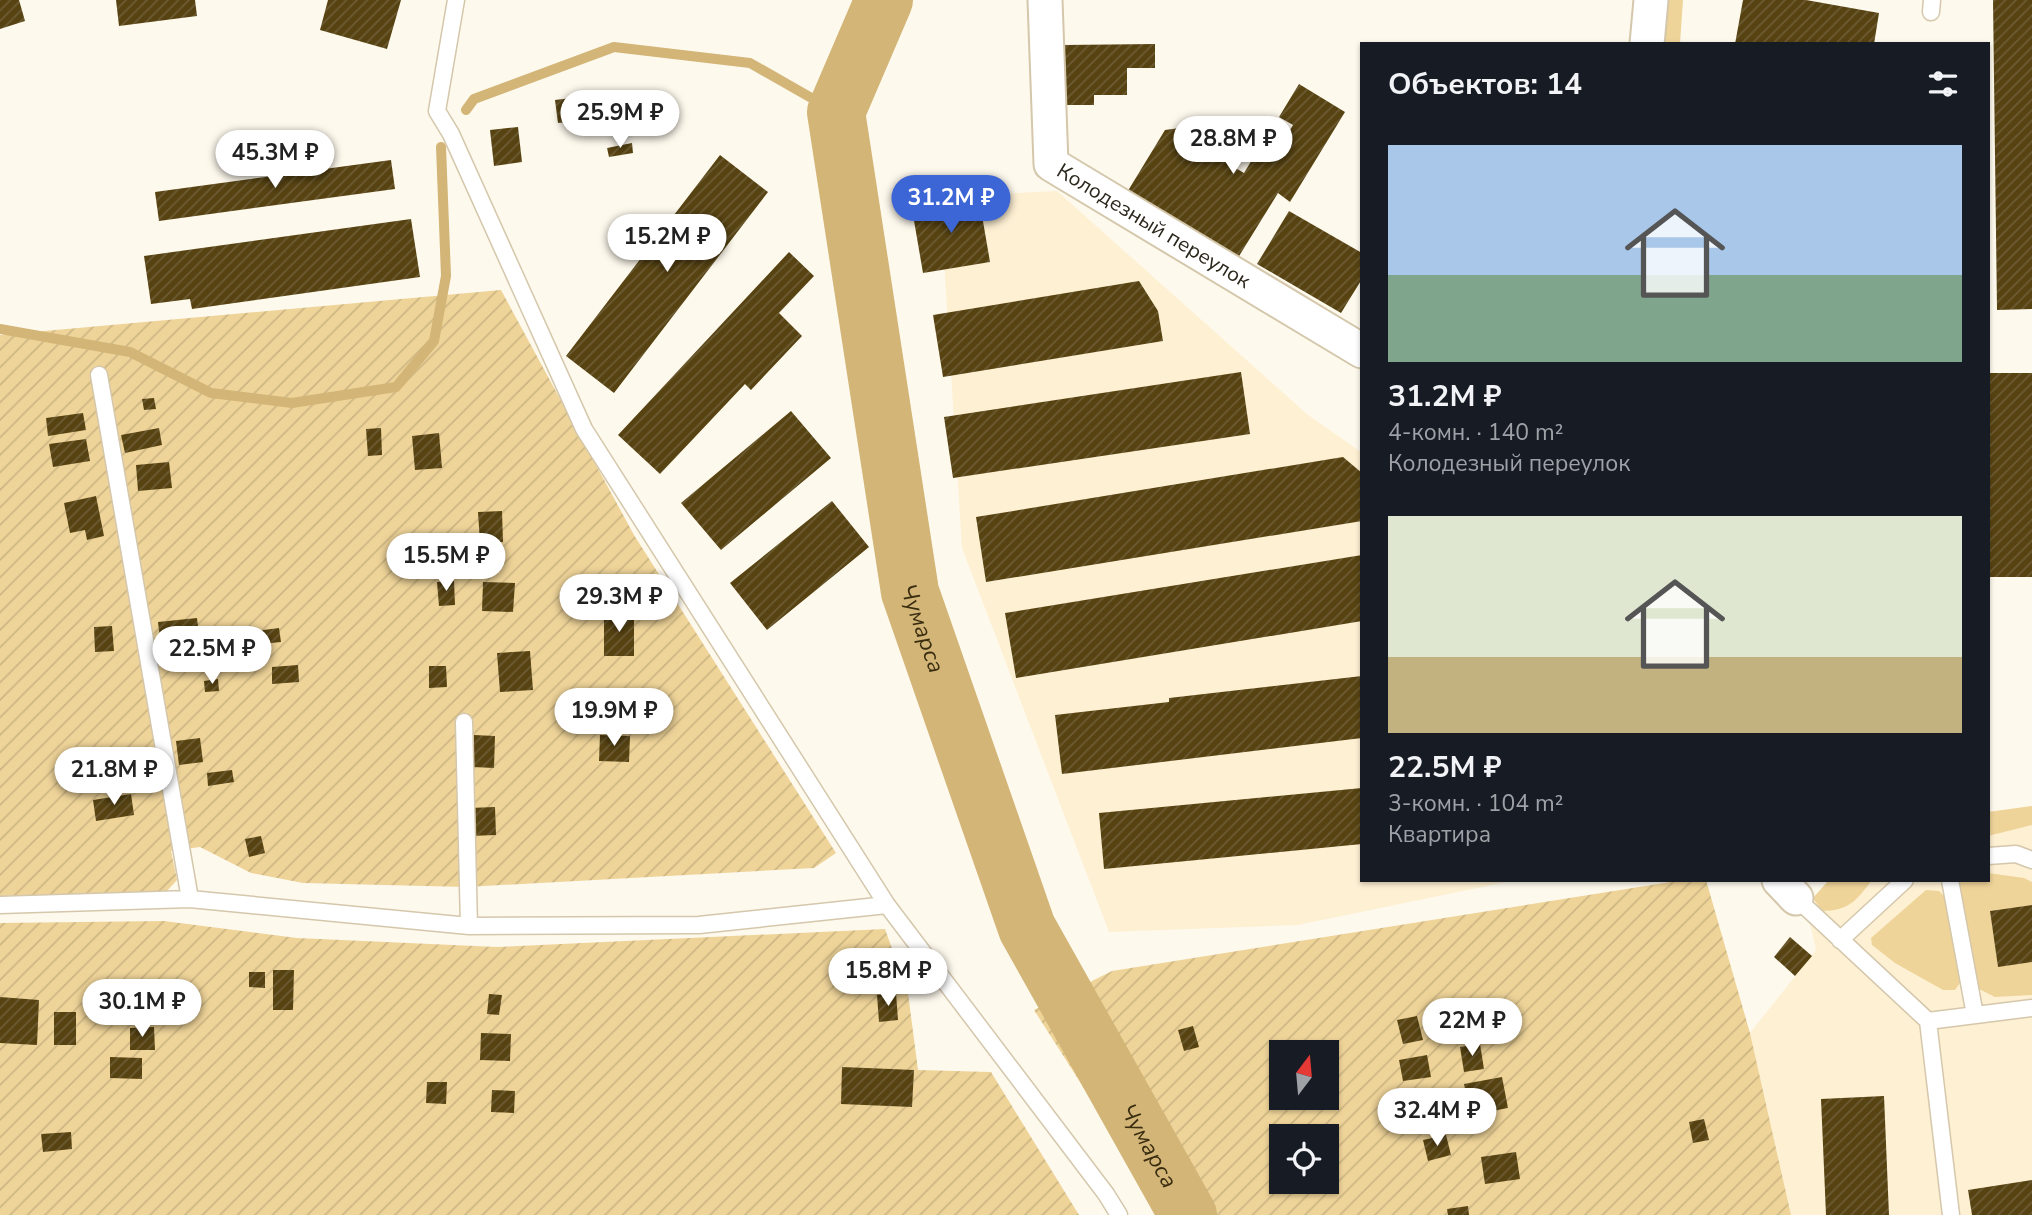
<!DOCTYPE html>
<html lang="ru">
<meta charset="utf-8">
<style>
body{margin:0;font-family:"Nunito Sans",sans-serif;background:#20242c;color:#f1f3f6;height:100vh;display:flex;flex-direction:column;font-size:26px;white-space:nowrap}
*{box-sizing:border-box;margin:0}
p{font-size:23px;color:#9ea1a6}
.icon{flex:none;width:38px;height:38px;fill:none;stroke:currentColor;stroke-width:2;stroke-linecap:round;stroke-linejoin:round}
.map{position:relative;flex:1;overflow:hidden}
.drawer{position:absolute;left:1360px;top:42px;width:630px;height:840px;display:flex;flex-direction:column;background:#171b24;border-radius:0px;box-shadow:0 2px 5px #0004}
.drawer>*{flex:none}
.needle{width:46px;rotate:16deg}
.buttons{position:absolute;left:1269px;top:1040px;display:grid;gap:14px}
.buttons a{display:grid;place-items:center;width:70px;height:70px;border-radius:0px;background:#171b24;box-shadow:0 2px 5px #0004;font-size:35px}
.price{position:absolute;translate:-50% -60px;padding:0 16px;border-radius:24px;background:#fff;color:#222;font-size:23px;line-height:46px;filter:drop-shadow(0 2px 4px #0008)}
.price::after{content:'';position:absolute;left:50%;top:42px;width:21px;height:16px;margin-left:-10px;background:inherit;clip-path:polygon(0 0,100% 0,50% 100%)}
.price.on{background:#3c65d6;color:#fff}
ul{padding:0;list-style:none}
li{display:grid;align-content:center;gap:14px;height:371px;padding:0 28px}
li span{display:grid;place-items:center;height:217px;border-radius:0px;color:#555}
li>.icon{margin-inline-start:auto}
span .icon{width:126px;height:126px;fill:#fffc;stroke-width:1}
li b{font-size:30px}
h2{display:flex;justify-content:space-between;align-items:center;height:84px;padding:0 28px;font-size:30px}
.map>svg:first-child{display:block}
.built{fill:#fef0d3}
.grass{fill:#efd499}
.garden{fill:url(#garden-furrows);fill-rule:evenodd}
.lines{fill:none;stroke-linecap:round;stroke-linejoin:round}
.stream{stroke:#d2b577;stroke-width:10}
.river{stroke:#d2b577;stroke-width:58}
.building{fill:url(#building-hatch)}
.service-casing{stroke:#d4c7ab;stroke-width:19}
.minor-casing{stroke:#d4c7ab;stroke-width:37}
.service{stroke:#fff;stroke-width:16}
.minor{stroke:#fff;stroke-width:33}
.labels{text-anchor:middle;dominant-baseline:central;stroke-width:7;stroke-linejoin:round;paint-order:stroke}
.street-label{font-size:21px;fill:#2d281d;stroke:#fef9ed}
.water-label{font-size:23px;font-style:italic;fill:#3a2d10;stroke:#fef9ed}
</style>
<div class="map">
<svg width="2032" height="1215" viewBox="0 0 2032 1215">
<defs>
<pattern id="garden-furrows" width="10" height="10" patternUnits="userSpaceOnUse" patternTransform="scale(1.75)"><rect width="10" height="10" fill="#efd499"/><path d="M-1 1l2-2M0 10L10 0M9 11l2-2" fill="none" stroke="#cdb683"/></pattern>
<pattern id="building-hatch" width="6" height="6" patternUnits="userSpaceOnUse" patternTransform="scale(1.75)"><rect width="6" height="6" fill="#574312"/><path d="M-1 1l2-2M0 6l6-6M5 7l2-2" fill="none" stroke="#6c5c34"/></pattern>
</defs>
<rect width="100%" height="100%" fill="#fef9ed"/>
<!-- built -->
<path class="built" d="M1057 191 1308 415 1361 452 1362 880H1516L1298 925 1109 932 962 548 940 197Z
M2032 806V1215H1791L1750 1033 1816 950 1806 906 1829 880H1988V812Z"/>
<!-- grass -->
<path class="grass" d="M1666 0H1683L1680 44H1662Z
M2032 806V825L1988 836V812Z
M1988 873 2024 878 2032 882V905L1990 911 1998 966 2032 962V995L1995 997 1979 989 1958 880H1988Z
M1829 880H1872C1857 900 1849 911 1822 911L1813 898Z
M1926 890 1939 891 1944 896 1962 980 1955 990H1943L1895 963 1872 945 1871 938Z"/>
<!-- garden -->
<path class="garden" d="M501 290 634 535 836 853 814 868 466 887 303 883 251 873 200 847 171 851 177 880 166 892 0 896V335Z
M1683 880H1706L1750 1033 1791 1215H1165L1034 1010 1112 971ZM1281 1052H1326V1097H1281ZM1281 1136H1326V1181H1281Z
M164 921 297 938 497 947 885 929 908 993 918 1070 991 1072 1079 1215H0V923Z"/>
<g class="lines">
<!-- stream -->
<path class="stream" d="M466 110 474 99 614 47 750 63 836 112
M0 329 130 352 211 393 292 403 396 387 434 341 446 276 441 147"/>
<!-- river -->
<path class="river" id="s1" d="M884 0 836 112 910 592 1027 928 1188 1215"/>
</g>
<!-- building -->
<path class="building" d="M0 0H19L25 21 0 29Z
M116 0H195L197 16 119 26Z
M328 0H401L387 49 320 30Z
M1743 0H1806L1879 13 1874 44H1735Z
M1993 0H2032V309L1997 310Z
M1155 44V68H1127V95H1094V105H1063V45Z
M1299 84 1345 112 1290 202 1278 193 1236 261 1126 194 1165 130 1187 127 1205 139 1200 147 1244 173 1261 145 1276 154 1293 125 1279 117Z
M588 96 590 120 558 123 555 100Z
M518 127 522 162 494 166 490 130Z
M632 143 633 153 609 157 607 148Z
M720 155 768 192 614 393 566 356Z
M391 160 395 189 159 221 155 192Z
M979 198 990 262 923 273 912 209Z
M1289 211 1362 253V279L1341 313 1257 264Z
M411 219 420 277 192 309 190 299 151 304 144 256Z
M789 252 814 276 779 313 802 336 751 390 745 384 660 474 618 435Z
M1139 281 1158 311 1163 341 943 377 933 315Z
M1241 372 1250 434 953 478 944 417Z
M1990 373H2032V577H1990Z
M154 398 156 409 144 410 142 399Z
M791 411 831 458 721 550 681 503Z
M83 413 86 430 48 436 46 418Z
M159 428 162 445 125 453 121 435Z
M381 428 382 455 368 456 366 429Z
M439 433 442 468 415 470 412 436Z
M86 439 90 461 53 467 49 444Z
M1343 457 1362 473V521L986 582 976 517Z
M169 462 172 488 138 491 136 465Z
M96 496 104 536 87 540 85 530 70 533 64 503Z
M832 501 869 547 767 630 730 583Z
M502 511 503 542 480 543 478 512Z
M1362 555V621L1016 678 1005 613Z
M454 581 455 605 439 606 437 582Z
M483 582 515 583 513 612 482 611Z
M604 612H634V656H604Z
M197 618 200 643 161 647 158 622Z
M112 626 114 651 95 652 94 627Z
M279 628 281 642 251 645 249 632Z
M530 651 533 690 500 692 497 653Z
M298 665 299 682 272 684V667Z
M429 666H446L447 687 429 688Z
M1362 676V738L1062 774 1055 715 1169 702V698Z
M218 679 219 691 205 692 204 681Z
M584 693 600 694 598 730 581 729Z
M474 735 495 736 494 768 473 767Z
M600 735 630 736 629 762 599 761Z
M200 738 203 762 179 765 176 741Z
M232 770 234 782 208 786 207 773Z
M1362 788V844L1104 869 1099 813Z
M131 794 134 815 96 821 93 800Z
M495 807 496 835 470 836 469 808Z
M261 836 265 853 249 857 245 839Z
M2032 905V962L1998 967 1990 911Z
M1790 937 1812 956 1795 976 1774 957Z
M273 970H294L293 1010H273Z
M249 972H265V988L249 987Z
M896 993 898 1020 879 1022 877 995Z
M489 994 502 995 499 1015 487 1014Z
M0 997 39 1000 37 1045 0 1043Z
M54 1012H76V1045H54Z
M1417 1016 1423 1040 1403 1044 1397 1020Z
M1193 1026 1199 1047 1184 1051 1178 1030Z
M154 1027 155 1050H130V1028Z
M481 1033 511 1034 510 1061 480 1060Z
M1480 1044 1484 1069 1464 1072 1460 1047Z
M1427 1055 1431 1077 1403 1081 1399 1060Z
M110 1057 142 1058V1079L110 1078Z
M842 1067 914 1070 912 1107 841 1104Z
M1502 1077 1508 1108 1470 1115 1464 1084Z
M427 1082H447L446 1104 426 1103Z
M492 1090 515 1091 514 1113 491 1112Z
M1433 1092 1437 1118 1413 1122 1409 1095Z
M1884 1096 1889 1215H1826L1821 1099Z
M1704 1119 1709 1140 1693 1143 1689 1122Z
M71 1132 72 1149 43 1152 41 1134Z
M1446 1135 1451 1155 1428 1161 1423 1140Z
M1516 1152 1520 1179 1485 1184 1481 1157Z
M2032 1180V1215H1972L1968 1190Z
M1468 1206 1469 1215H1448L1447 1209Z"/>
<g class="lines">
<defs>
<path id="service" d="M456 0 437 111 451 134 584 429 887 905 1106 1194 1119 1215
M1931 12 1932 0
M99 375 190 899
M464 722 469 926
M1988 856 2016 854 2032 860
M1950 880 1975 1015
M1796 898 1928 1021 2032 1008
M0 905 190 899 469 926 699 925 887 905
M1840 940 1905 880
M1928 1021 1951 1215"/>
<g id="minor">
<path id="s2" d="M1045 0 1051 164 1362 351"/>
<path d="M1647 44 1651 0"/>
<path d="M1779 880 1796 898"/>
</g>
</defs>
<!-- service casing -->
<use href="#service" class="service-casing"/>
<!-- minor casing -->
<use href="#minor" class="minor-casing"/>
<!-- service -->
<use href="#service" class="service"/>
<!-- minor -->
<use href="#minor" class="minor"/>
</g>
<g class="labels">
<!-- street labels -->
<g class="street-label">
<text stroke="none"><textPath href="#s2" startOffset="284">Колодезный переулок</textPath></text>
</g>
<!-- water labels -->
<g class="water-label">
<text stroke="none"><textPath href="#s1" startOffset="646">Чумарса</textPath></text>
<text stroke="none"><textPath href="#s1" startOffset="1213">Чумарса</textPath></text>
</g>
</g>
</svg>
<div class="buttons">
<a><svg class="needle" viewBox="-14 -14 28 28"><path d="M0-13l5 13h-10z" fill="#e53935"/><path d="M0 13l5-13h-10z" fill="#9ea1a6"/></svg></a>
<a><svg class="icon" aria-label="locate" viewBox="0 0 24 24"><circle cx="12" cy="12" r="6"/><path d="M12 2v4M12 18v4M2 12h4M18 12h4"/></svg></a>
</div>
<b class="price" style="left:620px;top:150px">25.9M ₽</b>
<b class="price" style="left:1233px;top:176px">28.8M ₽</b>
<b class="price" style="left:275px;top:190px">45.3M ₽</b>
<b class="price on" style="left:951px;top:235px">31.2M ₽</b>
<b class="price" style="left:667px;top:274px">15.2M ₽</b>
<b class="price" style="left:446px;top:593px">15.5M ₽</b>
<b class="price" style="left:619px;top:634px">29.3M ₽</b>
<b class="price" style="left:212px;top:686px">22.5M ₽</b>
<b class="price" style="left:614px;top:748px">19.9M ₽</b>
<b class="price" style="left:114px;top:807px">21.8M ₽</b>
<b class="price" style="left:888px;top:1008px">15.8M ₽</b>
<b class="price" style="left:142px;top:1039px">30.1M ₽</b>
<b class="price" style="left:1472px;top:1058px">22M ₽</b>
<b class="price" style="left:1437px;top:1148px">32.4M ₽</b>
<section class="drawer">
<h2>Объектов: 14<svg class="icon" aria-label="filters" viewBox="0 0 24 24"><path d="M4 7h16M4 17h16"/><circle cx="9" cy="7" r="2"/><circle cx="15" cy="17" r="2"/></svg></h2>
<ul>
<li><span style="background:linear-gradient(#a9c7e8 60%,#7fa58c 0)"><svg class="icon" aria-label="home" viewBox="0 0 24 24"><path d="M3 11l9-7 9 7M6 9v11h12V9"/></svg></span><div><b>31.2M ₽</b><p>4-комн. · 140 m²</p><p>Колодезный переулок</p></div></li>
<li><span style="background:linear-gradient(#dfe7d0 65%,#c2b280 0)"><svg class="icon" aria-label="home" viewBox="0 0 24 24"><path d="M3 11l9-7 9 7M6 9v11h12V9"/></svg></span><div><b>22.5M ₽</b><p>3-комн. · 104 m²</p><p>Квартира</p></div></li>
</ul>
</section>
</div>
